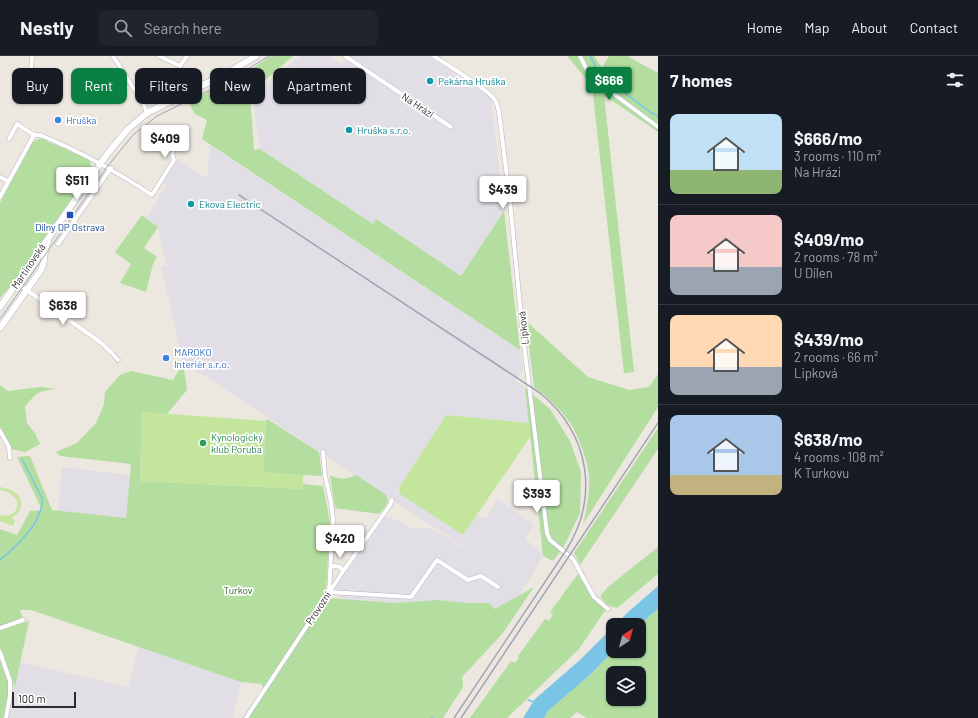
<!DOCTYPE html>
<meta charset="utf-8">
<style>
body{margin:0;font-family:Barlow,sans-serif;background:#20242c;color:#f1f3f6;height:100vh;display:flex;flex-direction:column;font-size:15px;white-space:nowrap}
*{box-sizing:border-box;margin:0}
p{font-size:13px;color:#9ea1a6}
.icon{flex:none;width:22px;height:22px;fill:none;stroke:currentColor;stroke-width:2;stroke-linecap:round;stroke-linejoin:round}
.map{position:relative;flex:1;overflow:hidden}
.panel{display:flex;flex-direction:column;background:#171b24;width:320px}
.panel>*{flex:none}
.top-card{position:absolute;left:12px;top:12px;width:380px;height:36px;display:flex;gap:8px}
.needle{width:26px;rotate:36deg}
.fabs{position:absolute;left:606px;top:562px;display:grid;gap:8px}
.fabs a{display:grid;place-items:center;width:40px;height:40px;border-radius:8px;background:#171b24;box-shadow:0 1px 3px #0004;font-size:20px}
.scale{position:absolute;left:12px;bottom:10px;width:64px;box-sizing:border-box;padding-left:4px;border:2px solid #2c2c2c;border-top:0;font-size:11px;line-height:14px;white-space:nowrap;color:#2c2c2c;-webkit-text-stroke:3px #fff;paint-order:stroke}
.price{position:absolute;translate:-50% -34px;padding:0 9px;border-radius:4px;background:#fff;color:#222;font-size:13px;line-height:26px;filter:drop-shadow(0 1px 2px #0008)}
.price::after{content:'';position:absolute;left:50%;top:24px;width:12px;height:9px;margin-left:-6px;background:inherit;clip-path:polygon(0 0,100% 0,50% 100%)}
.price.current{background:#0b8043;color:#fff}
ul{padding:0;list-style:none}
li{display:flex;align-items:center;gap:12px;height:100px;padding:0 12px}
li+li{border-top:1px solid #363941}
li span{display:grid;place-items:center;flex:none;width:112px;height:80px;border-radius:8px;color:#555}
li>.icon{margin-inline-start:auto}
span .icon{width:48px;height:48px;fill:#fffc;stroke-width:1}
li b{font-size:17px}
h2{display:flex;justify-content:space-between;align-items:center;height:48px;padding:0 12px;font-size:17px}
.pill{padding:0 14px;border-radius:8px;background:#171b24;box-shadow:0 1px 3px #0004;font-size:14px;line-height:36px}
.pill.current{background:#0b8043;color:#fff}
header{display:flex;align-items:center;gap:24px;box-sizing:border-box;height:56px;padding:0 20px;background:#171b24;border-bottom:1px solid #363941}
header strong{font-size:19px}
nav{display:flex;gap:22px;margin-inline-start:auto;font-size:14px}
.search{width:280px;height:36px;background:#20242c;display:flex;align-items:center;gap:10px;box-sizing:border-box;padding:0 14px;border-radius:8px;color:#9ea1a6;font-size:15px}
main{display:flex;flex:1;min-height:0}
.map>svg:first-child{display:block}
.industrial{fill:#e1dfe5}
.green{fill:#b3dea0;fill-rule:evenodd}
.pitch{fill:#c3e59c}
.water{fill:#7ac5e6}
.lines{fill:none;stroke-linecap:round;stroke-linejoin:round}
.stream{stroke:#7ac5e6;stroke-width:1.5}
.street-casing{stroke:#b2b5be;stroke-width:5}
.secondary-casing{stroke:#b2b5be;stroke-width:7}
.street{stroke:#fff;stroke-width:4}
.secondary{stroke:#fff;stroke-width:6}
.tram{stroke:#a2a4b4;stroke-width:1}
.rail{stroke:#a2a4b4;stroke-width:1.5}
.culture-dot{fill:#0f9aa8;stroke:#fff;stroke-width:1.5}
.shop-dot{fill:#3f7fe0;stroke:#fff;stroke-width:1.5}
.transit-dot{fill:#1a4fb4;stroke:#fff;stroke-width:1.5}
.leisure-dot{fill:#2e9e5b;stroke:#fff;stroke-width:1.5}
.labels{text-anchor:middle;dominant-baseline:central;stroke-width:3.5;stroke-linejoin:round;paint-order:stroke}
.culture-label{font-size:10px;fill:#0d838f;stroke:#fff;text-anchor:start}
.street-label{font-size:10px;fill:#2c2c2c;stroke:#fff}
.shop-label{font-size:10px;fill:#366cbe;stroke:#fff;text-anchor:start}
.transit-label{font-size:10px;fill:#164399;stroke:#fff}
.leisure-label{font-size:10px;fill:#27864d;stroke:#fff;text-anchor:start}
.park-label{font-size:10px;fill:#2b6420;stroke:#fff}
</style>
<header>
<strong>Nestly</strong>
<div class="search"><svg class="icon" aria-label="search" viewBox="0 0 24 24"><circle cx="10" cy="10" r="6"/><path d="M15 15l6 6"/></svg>Search here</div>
<nav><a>Home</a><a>Map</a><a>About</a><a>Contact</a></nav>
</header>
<main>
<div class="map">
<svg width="658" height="662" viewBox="0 0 658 662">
<rect width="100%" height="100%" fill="#ece7df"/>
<!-- industrial -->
<path class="industrial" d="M300 0H328L341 8 352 0H428L491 43 504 155 461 220 376 163 373 168 260 93 252 39Z
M210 89 520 294 523 314 515 325 525 332 529 367 446 359 399 432 395 433 463 479 477 458 486 463 498 443 534 469 525 483 539 494 543 500 529 524 518 541 495 553 489 547H467L437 544 395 547 337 542V533H335L337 529 385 461 392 462 412 472H428L444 479 465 493 466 492 183 306 161 211 166 209 158 171 146 162 166 130 162 127 178 104 204 122 208 116Z
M62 411 130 419 126 462 58 455Z
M139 591 241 626 233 662H8L20 606 128 631Z"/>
<!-- green -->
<path class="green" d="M271 0H293L250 37 254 94 260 93 373 168 376 163 461 220 504 155 520 294 202 83 207 64 195 58 188 46 247 16Z
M567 0H594L602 12 609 0H627L658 17V76L604 39 634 316 624 317 592 30Z
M38 83H46L47 85 62 92 64 91 67 94 76 98 78 97 89 103 92 113 14 226 0 242V147L32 87Z
M142 159 158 171 144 192 157 201 153 208 146 236 120 227 131 208 115 196Z
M526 265 588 321 629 334 649 331 658 318V351L583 468C587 453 590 435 589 420 588 406 578 379 571 368 561 354 548 341 534 331Z
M183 307 187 334 167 358 142 356 140 425 303 433V428L323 430 330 466 326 537 328 542 395 547 437 544 467 547H489L495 553 534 531 503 577 462 621 463 631 443 662H248L266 634 261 628 241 626 31 554H20L23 563 0 570V473L17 479 30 455 42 454 17 401 30 400 52 454 126 462 131 408 60 400 56 396 77 387 96 367 104 348 105 336 120 319 131 315 173 324Z
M0 329 8 335 41 331 57 333C39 335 36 336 25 351L27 367 35 377 40 388 25 396 12 393 0 370Z
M525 332 550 353 570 385 581 416 580 457 564 490 553 505 543 500Z
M267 363 319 396 322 420 263 417 266 365Z
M658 372V393L580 509 574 497Z
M330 419C341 424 344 424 356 419L385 438 388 443 386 450 379 458 335 452Z
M658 491V518L617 552 607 549 600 540 608 531Z
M578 518 593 543 606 553 579 593 507 662H470L511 605 515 607 519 602 518 600 545 563 549 565 553 558 550 556Z
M658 553V662H587L577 656 570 662H544L548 655 592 617 613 595H639V569ZM613 617H639V643H613Z
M29 565 15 631 0 591V574Z
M0 604 8 625V639L3 662H0Z"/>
<!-- pitch -->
<path class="pitch" d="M142 356 266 365 263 416 303 419V433L140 425Z
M446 359 529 367 530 381 463 479 400 438 399 432Z
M0 431C5 432 12 434 16 437 25 445 21 457 11 462L15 464 13 470 0 465V459C14 464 25 447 12 439 9 436 4 435 0 434Z"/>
<!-- water -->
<path class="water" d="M658 530V553L639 569H615L627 557Z
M613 571V595L592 617 548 655 544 662H523L535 643 580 604Z"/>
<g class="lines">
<!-- stream -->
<path class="stream" d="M590 0 597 13 605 22 650 56 658 60
M0 504C17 490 44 465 42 442L22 403
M528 644 534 646
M432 662V661"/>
<defs>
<path id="street" d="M32 0 31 14 48 15
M113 0 143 47 147 57
M159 0 180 10 187 0
M345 0 451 71
M434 0C447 9 488 33 495 44 497 47 498 52 499 56L510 146 523 280 547 477 550 484 573 503 594 541 608 553
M580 0 587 14 599 27 658 71
M9 83 17 68 34 79H40C82 96 114 114 152 139L174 104 172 98 174 93 187 73
M0 121 8 125
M0 141 34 79
M58 188 111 112
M17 227 100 286 112 297 118 304
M0 375 9 391 10 402
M323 396 325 419 331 446 333 464 329 536 411 541 437 504 468 524 481 520 498 531
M331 511 334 510 340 511 343 515
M0 572 23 564
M0 596 10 625V639L6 662
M246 662 344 514 390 449 392 444"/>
<path id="secondary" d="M0 251 108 97 128 73 147 57 227 17 256 0
M0 272 41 214C46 205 43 194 48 185"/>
</defs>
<!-- street casing -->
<use href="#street" class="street-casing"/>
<!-- secondary casing -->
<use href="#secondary" class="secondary-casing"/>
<!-- street -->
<use href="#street" class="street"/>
<!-- secondary -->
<use href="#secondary" class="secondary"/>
<!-- tram -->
<path class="tram" d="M0 263 107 111 133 79 157 60 230 24 269 0"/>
<!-- rail -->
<path class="rail" d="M239 139 540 337C590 378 600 442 565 496L454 662
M461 662 658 367"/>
</g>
<!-- markers -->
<g class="culture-dot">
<circle cx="430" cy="25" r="4"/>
<circle cx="349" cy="74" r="4"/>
<circle cx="191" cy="148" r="4"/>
</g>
<g class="shop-dot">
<circle cx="58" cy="64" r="4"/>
<circle cx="166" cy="302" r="4"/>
</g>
<rect class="transit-dot" x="66" y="155" width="8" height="8" rx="2"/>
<circle class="leisure-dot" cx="203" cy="387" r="4"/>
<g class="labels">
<!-- culture labels -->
<g class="culture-label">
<text x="438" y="25">Pekárna Hruška</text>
<text x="357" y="74">Hruška s.r.o.</text>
<text x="199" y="148">Ekova Electric</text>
</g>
<!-- street labels -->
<g class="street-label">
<text transform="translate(418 49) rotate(34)">Na Hrázi</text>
<text transform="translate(28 210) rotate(-56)">Martinovská</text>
<text transform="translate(523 272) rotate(-96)">Lipková</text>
<text transform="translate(318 552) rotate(-57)">Provozní</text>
</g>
<!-- shop labels -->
<g class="shop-label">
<text x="66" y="64">Hruška</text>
<text x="174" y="296">MAROKO<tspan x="174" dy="12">Interiér s.r.o.</tspan></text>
</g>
<!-- transit labels -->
<g class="transit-label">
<text x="70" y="171">Dílny DP Ostrava</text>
</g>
<!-- leisure labels -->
<g class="leisure-label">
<text x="211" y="381">Kynologický<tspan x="211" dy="12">klub Poruba</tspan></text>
</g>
<!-- park labels -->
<g class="park-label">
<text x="238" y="534">Turkov</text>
</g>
</g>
</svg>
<div class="fabs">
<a><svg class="needle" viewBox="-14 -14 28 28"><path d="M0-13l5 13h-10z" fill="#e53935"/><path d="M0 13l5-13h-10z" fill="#9ea1a6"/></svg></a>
<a><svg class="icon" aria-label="layers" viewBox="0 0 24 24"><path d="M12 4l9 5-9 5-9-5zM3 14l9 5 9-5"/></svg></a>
</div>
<div class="scale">100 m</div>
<b class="price current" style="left:609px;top:45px">$666</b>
<b class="price" style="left:165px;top:103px">$409</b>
<b class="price" style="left:77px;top:145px">$511</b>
<b class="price" style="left:503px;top:154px">$439</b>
<b class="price" style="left:63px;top:270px">$638</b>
<b class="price" style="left:537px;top:458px">$393</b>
<b class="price" style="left:340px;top:503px">$420</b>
<div class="top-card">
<a class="pill">Buy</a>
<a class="pill current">Rent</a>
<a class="pill">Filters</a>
<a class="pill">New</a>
<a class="pill">Apartment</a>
</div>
</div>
<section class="panel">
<h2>7 homes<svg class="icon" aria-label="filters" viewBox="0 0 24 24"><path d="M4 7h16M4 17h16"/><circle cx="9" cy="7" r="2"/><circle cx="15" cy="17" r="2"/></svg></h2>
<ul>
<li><span style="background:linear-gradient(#bfe0f5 70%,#8fb573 0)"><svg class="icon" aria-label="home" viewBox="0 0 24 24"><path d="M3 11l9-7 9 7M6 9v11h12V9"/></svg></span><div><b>$666/mo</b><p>3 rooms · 110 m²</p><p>Na Hrázi</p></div></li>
<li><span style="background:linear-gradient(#f6c9c9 65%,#9aa5b1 0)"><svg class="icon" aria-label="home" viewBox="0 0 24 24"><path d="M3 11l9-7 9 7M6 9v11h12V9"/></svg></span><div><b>$409/mo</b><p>2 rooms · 78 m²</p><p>U Dílen</p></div></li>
<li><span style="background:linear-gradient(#ffd9b3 65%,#9aa5b1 0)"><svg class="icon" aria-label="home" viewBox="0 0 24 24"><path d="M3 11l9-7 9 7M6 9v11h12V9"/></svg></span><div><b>$439/mo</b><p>2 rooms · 66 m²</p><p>Lipková</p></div></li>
<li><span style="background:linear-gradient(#a9c7e8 75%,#c2b280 0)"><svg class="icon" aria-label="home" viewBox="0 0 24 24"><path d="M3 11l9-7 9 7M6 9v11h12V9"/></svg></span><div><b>$638/mo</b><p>4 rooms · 108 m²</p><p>K Turkovu</p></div></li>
</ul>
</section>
</main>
